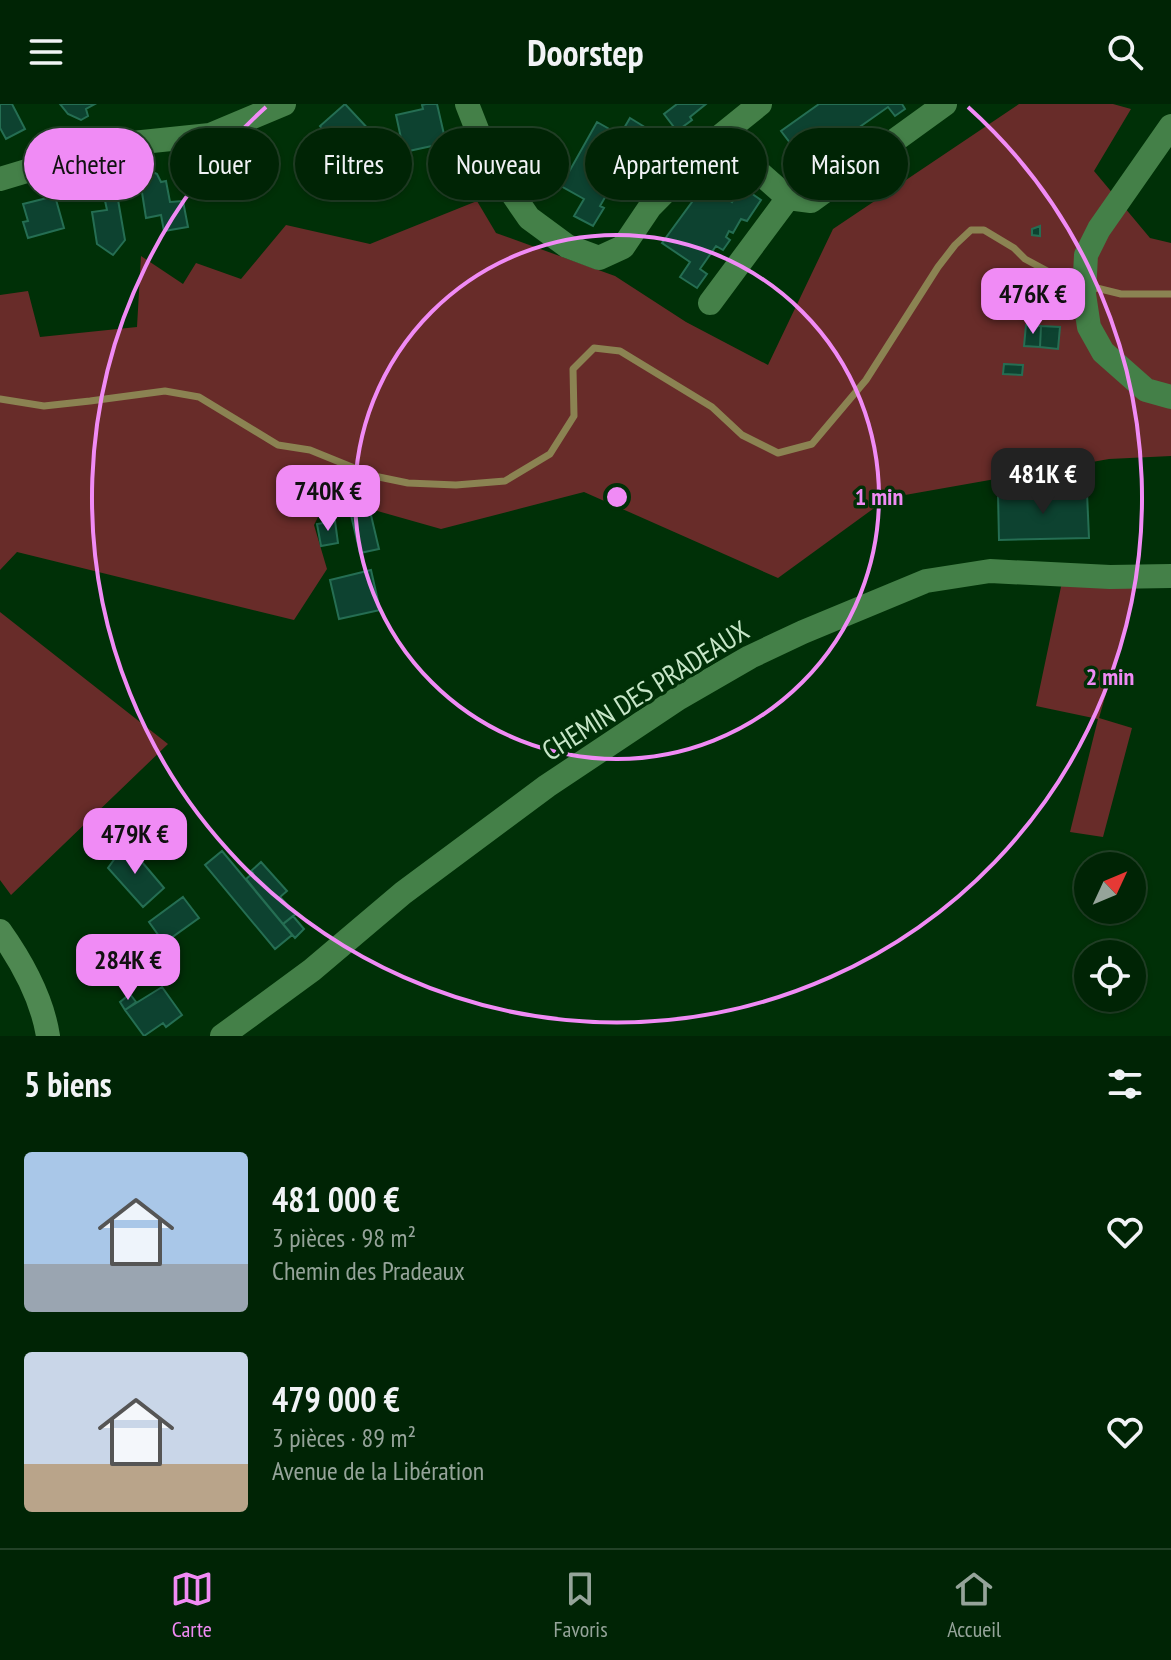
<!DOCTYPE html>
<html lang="fr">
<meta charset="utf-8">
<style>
body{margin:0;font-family:"PT Sans Narrow",sans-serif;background:#0a2c0f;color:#f1f3f6;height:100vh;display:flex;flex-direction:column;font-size:30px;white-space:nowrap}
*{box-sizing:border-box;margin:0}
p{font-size:26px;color:#95a49a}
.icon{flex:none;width:44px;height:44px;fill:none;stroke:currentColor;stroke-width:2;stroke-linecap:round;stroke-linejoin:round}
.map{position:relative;height:932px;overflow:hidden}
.drawer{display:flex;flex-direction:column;background:#002405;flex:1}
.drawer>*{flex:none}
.banner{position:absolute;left:24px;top:24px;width:1124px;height:72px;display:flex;gap:16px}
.needle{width:52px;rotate:46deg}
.buttons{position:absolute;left:1074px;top:748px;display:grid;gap:16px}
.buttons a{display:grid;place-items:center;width:72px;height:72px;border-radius:50%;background:#002405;box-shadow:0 2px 6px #0004,0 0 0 2px #224127;font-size:40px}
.price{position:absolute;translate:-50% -68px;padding:0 18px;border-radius:16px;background:#f08bf5;color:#111;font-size:26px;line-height:52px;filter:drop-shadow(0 2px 4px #0008)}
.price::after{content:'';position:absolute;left:50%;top:48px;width:24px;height:18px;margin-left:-12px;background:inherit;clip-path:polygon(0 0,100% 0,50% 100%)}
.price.on{background:#222;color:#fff}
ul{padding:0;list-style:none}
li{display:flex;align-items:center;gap:24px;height:200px;padding:0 24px}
li span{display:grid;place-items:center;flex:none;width:224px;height:160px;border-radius:8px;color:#555}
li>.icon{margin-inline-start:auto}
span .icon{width:96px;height:96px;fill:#fffc;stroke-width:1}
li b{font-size:34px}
h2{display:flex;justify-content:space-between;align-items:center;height:96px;padding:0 24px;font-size:34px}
.tag{padding:0 28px;border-radius:36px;background:#002405;box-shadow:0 2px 6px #0004,0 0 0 2px #224127;font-size:28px;line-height:72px}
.tag.on{background:#f08bf5;color:#111}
header{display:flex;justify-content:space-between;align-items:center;height:104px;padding:0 24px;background:#002405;font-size:36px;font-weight:700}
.menu{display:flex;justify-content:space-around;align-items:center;height:112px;border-top:2px solid #224127;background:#002405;font-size:22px;color:#95a49a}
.menu a{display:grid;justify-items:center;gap:4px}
.menu .on{color:#f08bf5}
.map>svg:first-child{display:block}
.green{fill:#682c29}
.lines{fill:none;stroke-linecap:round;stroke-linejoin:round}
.stream{stroke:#8b8352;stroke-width:7}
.building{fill:#0d4230;stroke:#256e53;stroke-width:2}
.street{stroke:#448048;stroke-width:24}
.secondary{stroke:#4e8851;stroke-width:24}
.ring{fill:none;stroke:#f08bf5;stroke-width:4}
.labels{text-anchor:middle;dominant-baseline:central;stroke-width:7;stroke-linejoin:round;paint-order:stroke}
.street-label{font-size:28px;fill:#c7e6c8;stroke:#003007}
.centre{fill:#f08bf5;stroke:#003007;stroke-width:4}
.ring-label{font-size:24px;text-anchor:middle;font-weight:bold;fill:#f08bf5;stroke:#003007;stroke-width:7;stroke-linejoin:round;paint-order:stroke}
</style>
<header><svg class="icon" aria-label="menu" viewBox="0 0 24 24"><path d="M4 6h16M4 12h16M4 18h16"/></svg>Doorstep<svg class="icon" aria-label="search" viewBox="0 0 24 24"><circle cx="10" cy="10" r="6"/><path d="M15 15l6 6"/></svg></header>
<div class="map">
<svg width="1171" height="932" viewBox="0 0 1171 932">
<rect width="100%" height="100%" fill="#003007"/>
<!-- green -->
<path class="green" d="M1019 0H1113L1131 5 1094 67 1150 134 1171 139V352L1109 355 888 394 778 474 584 388 441 425 328 393 314 421 327 465 294 516 17 448 0 466V191L28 187 40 233 137 223 141 152 183 180 196 159 241 175 286 121 370 140 477 97 496 129 615 172 686 218 768 261 833 125Z
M1062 478 1137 482 1099 614 1132 624 1103 733 1070 728 1098 615 1036 602Z
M0 508 168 640 11 791 0 776Z"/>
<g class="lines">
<!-- stream -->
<path class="stream" d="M0 295 44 302 90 297 165 287 199 293 278 341 310 346 374 372 408 379 456 381 505 377 550 350 574 312 573 265 594 244 620 247 712 303 742 331 778 349 812 340 866 276 938 163 955 141 971 126H984L1014 144 1025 155 1064 176 1121 190H1171"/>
</g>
<!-- building -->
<path class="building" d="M0 0H12L25 25 6 35 0 24Z
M60 0H95L86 5 88 12 81 16 68 10Z
M345 0 372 29 349 48 332 29 328 32 320 22Z
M426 0H437L446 39 404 48 396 11 423 5 422 1Z
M677 0H706L690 13 692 16 677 27 664 10Z
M819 0H902L905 5 895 12 888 3 844 34 846 41 814 64 817 69 800 80 786 61 800 52 781 27Z
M630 14 648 25 638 43 634 41 620 67 623 69 618 78 615 76 600 102 604 104 593 122 574 112 584 95 561 82 597 18 620 31Z
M253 42 264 46 248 88 230 81 236 64 231 63 237 48 249 52Z
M149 66 157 70 161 78 166 77 170 98 183 97 188 123 164 127 161 111 146 114 141 82 137 83 134 68Z
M706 79 732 98 742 83 761 96 747 117 741 115 733 129 729 127 726 133 730 136 723 146 716 142 700 165 707 170 697 184 680 173 690 158 662 139Z
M117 90 125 136 113 151 97 140 92 108 107 106 104 92Z
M55 92 64 124 28 134 23 118 28 117 23 100Z
M1040 122V132L1032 131V125Z
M1026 221 1041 222 1040 243 1024 242Z
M1041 222 1060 223 1058 245 1040 243Z
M1004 260 1023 261 1022 271 1003 270Z
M1087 389 1089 434 999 436 998 390Z
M370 407 379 445 360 449 351 411Z
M335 417 338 439 321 442 317 420Z
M371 466 380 506 339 515 330 476Z
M126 739 164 784 143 803 108 764Z
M222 747 292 831 275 845 205 761Z
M261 758 287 787 280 793 296 810 283 820 246 775 253 769 251 767Z
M183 793 199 814 164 839 149 818Z
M293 812 304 825 295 834 283 820Z
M162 883 182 911 166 923 163 919 144 932 125 906Z
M130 890 136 898 125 906 120 898Z"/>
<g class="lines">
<!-- street -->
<path class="street" d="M467 0 489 56 529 114 567 142 599 154 623 143 650 103 719 33 760 0
M1171 22 1099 125 1086 151 1084 190 1089 223 1103 248 1146 286 1171 293
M719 33 788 94 811 97 945 0
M0 75 113 41 210 31 284 0
M710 199 788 94
M222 932 312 866 403 789 547 682 679 594 750 553 803 528 926 477 990 467 1110 473 1171 472"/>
<!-- secondary -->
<path class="secondary" d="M0 827C22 858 42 894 48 932"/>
</g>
<!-- distance rings -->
<g class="ring">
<circle cx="617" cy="393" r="262"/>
<path d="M968 3A525 525 0 1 1 266 3"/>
</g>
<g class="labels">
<!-- street labels -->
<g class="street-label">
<text transform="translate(645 586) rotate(-32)">CHEMIN DES PRADEAUX</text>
</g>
</g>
<circle cx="617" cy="393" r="12" class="centre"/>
<g class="ring-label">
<text x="879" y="401">1 min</text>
<text x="1110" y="581">2 min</text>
</g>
</svg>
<div class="buttons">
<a><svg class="needle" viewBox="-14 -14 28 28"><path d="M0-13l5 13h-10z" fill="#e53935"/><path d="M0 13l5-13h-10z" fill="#95a49a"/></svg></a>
<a><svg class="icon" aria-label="locate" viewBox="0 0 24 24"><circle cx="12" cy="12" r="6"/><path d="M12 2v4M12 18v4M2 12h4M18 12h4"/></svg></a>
</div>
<b class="price" style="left:1033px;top:232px">476K €</b>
<b class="price on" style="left:1043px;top:412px">481K €</b>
<b class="price" style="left:328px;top:429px">740K €</b>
<b class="price" style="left:135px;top:772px">479K €</b>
<b class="price" style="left:128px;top:898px">284K €</b>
<div class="banner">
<a class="tag on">Acheter</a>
<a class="tag">Louer</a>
<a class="tag">Filtres</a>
<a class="tag">Nouveau</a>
<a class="tag">Appartement</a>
<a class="tag">Maison</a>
</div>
</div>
<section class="drawer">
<h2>5 biens<svg class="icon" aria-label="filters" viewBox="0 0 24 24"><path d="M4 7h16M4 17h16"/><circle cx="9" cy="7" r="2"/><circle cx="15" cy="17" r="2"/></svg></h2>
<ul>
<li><span style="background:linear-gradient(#a9c7e8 70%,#9aa5b1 0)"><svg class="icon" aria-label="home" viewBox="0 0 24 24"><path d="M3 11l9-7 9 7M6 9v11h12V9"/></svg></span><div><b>481 000 €</b><p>3 pièces · 98 m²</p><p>Chemin des Pradeaux</p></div><svg class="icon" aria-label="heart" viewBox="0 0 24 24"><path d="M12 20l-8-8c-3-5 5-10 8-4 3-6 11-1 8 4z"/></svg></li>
<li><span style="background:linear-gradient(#c9d6e8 70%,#b9a48a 0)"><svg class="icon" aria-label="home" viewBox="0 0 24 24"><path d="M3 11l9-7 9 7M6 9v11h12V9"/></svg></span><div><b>479 000 €</b><p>3 pièces · 89 m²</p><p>Avenue de la Libération</p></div><svg class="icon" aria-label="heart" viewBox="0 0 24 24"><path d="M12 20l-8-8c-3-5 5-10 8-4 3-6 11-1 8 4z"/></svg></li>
</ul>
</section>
<nav class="menu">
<a class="on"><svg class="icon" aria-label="map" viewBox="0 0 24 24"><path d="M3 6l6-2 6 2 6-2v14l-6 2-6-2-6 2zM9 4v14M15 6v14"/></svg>Carte</a>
<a><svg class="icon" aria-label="saved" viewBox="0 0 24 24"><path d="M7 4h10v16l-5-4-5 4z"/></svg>Favoris</a>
<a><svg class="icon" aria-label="home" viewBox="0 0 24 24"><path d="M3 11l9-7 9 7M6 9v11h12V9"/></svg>Accueil</a>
</nav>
